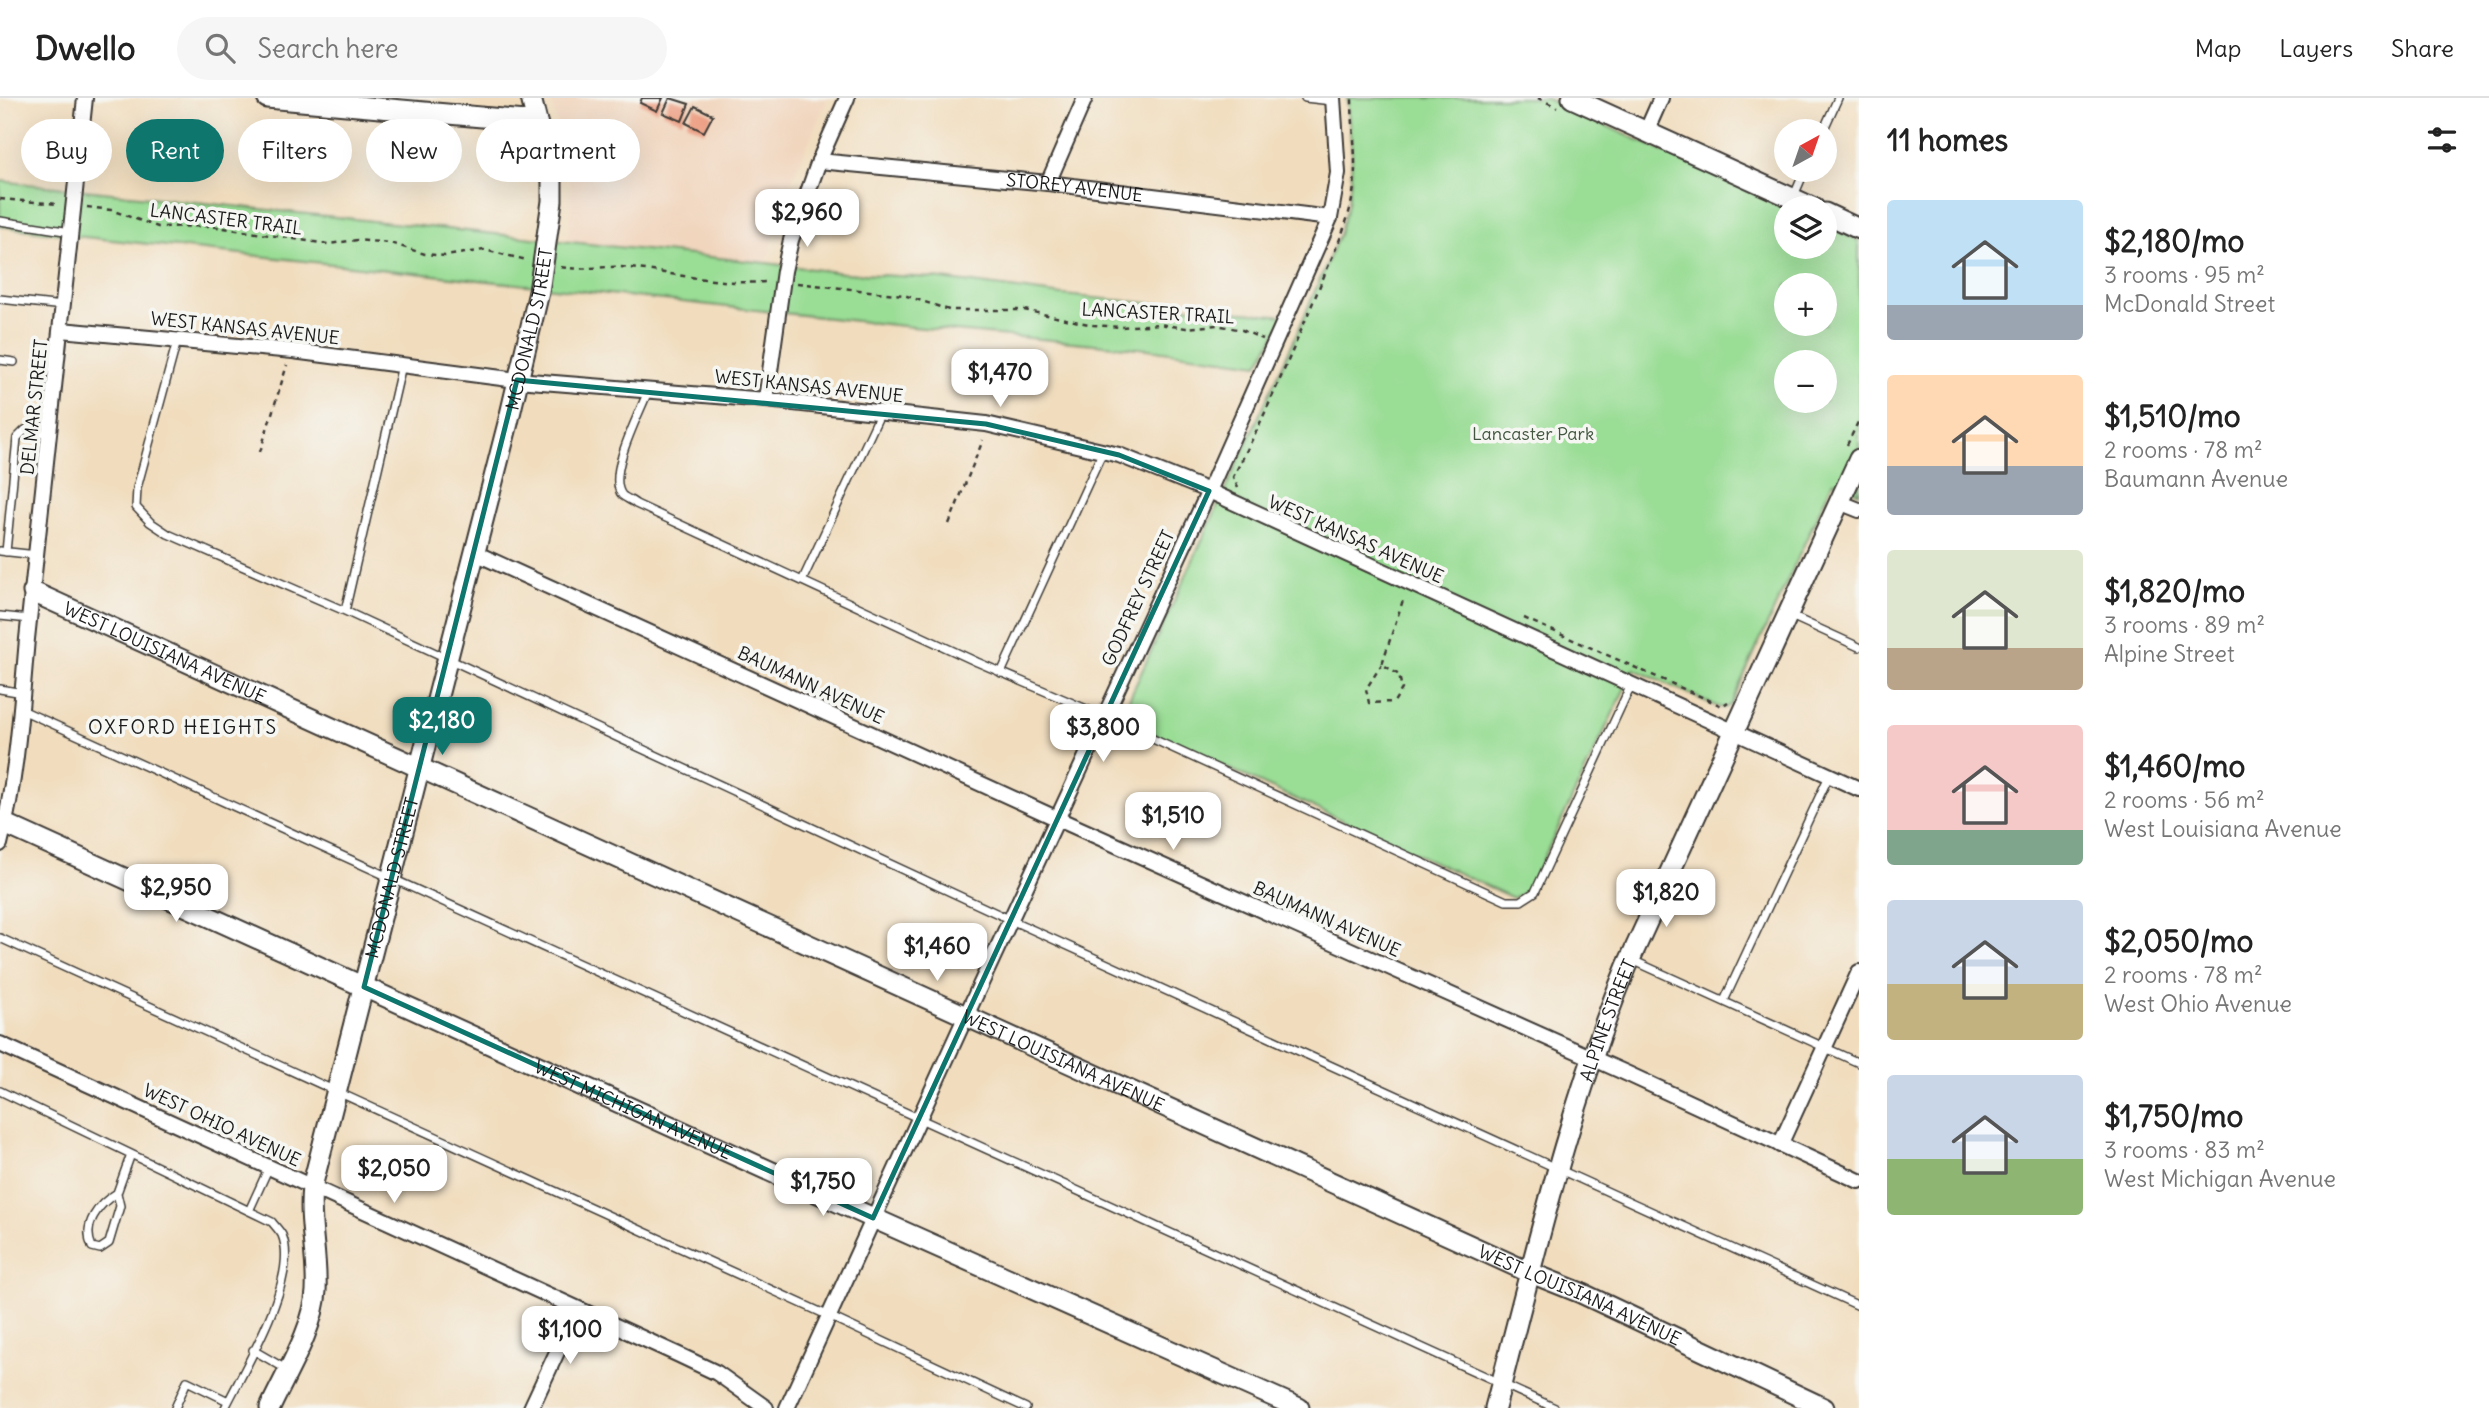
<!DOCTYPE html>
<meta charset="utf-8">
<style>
body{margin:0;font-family:Delius,sans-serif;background:#f6f6f6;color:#222;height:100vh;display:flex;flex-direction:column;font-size:26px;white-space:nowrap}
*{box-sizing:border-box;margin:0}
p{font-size:23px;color:#767676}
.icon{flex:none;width:38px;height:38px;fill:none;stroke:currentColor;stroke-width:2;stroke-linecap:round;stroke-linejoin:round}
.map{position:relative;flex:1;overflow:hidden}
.panel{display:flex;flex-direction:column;background:#fff;width:630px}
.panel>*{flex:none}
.guide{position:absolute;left:21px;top:21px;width:665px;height:63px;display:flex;gap:14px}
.needle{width:46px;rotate:40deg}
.tools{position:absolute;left:1774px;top:21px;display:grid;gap:14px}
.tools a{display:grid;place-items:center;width:63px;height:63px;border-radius:50%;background:#fff;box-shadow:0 7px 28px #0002;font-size:35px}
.price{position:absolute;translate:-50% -60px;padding:0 16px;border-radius:14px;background:#fff;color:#222;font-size:23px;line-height:46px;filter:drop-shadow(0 2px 4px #0008)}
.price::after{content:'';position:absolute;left:50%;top:42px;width:21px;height:16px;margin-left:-10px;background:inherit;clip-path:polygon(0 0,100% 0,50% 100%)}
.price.current{background:#0f766e;color:#fff}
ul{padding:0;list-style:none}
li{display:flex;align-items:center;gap:21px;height:175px;padding:0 28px}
li span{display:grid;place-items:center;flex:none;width:196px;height:140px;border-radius:7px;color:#555}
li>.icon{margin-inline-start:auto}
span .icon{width:84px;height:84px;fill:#fffc;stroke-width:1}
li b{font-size:30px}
h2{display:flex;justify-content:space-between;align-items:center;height:84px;padding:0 28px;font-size:30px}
.pill{padding:0 24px;border-radius:32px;background:#fff;box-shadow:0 7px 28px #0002;font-size:24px;line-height:63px}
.pill.current{background:#0f766e;color:#fff}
header{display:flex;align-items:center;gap:42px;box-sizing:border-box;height:98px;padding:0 35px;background:#fff;border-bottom:2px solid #e0e0e0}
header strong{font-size:33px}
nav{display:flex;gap:38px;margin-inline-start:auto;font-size:24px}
.search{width:490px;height:63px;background:#f6f6f6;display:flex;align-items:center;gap:18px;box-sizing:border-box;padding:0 24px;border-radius:38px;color:#767676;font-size:26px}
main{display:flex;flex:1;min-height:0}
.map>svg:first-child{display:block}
.built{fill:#f1d5bd}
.green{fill:#9add95;stroke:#5b7c58;stroke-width:2;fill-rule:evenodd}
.building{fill:#ec997b}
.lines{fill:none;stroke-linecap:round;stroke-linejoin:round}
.lane-casing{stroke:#3c3934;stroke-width:10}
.street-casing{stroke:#3c3934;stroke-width:18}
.secondary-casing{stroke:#3c3934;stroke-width:23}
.path{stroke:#3c3934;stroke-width:2.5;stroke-dasharray:5 5;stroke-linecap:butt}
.lane{stroke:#fff;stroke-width:7}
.street{stroke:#fff;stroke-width:14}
.secondary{stroke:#fff;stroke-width:19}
.marked{fill:none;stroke:#0f766e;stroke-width:5;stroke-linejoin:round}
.labels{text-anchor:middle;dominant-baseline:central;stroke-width:7;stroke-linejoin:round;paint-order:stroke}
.street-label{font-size:18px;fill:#1c1c1c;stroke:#f6f6f2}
.park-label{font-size:18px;fill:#425640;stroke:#f6f6f2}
.neighbourhood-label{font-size:19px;letter-spacing:2px;fill:#1c1c1c;stroke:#f6f6f2}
</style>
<header>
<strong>Dwello</strong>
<div class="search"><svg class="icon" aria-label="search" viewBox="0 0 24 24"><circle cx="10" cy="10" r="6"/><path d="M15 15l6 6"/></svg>Search here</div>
<nav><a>Map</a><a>Layers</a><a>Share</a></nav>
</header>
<main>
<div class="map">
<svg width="1859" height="1310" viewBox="0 0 1859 1310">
<rect width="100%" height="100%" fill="#f6f6f2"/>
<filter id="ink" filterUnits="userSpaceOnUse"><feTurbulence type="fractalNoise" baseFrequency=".0143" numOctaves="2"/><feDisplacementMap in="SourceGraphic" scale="14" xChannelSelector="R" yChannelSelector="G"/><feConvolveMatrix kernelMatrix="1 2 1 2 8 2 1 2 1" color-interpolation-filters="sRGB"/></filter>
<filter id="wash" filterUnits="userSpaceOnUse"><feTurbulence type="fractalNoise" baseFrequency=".00686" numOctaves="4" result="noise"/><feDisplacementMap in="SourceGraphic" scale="28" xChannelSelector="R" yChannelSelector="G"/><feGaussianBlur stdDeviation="1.57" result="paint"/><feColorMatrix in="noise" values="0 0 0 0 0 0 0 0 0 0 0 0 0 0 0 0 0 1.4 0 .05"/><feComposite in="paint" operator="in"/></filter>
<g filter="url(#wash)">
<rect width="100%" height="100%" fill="#f1ddbe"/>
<!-- built -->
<path class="built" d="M551 0H828L790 86 766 165 568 144 571 110 570 83Z"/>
<!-- green -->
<path class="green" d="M1347 0H1545L1788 110 1787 149H1825V127L1859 143V395L1833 383 1731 606 1725 610 1718 609 1634 571 1528 793 1513 800 1120 621 1298 233 1339 137 1348 106 1351 80 1352 56ZM1787 187H1825V226H1787ZM1787 264H1825V303H1787Z
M0 83 766 165 844 175 934 180 1063 197 1286 218 1258 266 1148 251 912 229 84 139 0 128Z"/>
<g id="blocks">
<!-- building -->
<path class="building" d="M642 0H663L657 13 640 5Z
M670 0 689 6 682 23 663 15Z
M695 8 713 17 704 34 686 25Z"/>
</g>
</g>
<g filter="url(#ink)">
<use href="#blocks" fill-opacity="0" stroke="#3c3934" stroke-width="2"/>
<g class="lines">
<defs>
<path id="lane" d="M1305 0 1332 3
M1823 33 1838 0
M1793 100 1805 72
M0 123 71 134
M0 201 63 208
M177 243 137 390 136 409 150 424 168 436 345 513 1011 822 1859 1208
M0 262 14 264
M648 293C640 315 606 377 622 397 625 400 633 403 636 406L977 564 1105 619 1506 803H1521L1535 794 1631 587
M0 453 37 457
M6 454 17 340 25 332 49 336
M802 483 881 314
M345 513 402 267
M1789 517 1859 549
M0 518 29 521
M1001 575 1103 353
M0 591 23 595
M22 612 1555 1310
M0 840 829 1218 1026 1310
M1630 861 1859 965
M1724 903 1829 678
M0 993 272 1124C275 1128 280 1133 282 1137 300 1180 244 1271 225 1310
M117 1095C98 1106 82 1127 92 1149L100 1151 109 1145 120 1108 117 1095 131 1056
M249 1113 269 1069
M253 1252 286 1271
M175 1310 187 1283 228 1303"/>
<g id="street">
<path d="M1646 34 1661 0"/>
<path id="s1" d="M819 63 1048 85 1330 120"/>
<path d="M1048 85 1085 0"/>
<path d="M61 232 293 253 517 282 766 302 986 326 1119 357 1209 393 1859 691"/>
<path d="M766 302 784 173 791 142 819 63 847 0"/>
<path d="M1839 404 1859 412"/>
<path d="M473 454 1058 721 1628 976 1859 1083"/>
<path d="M0 746C17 679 21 610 27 541L85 0"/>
<path d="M0 946 679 1257 717 1275 766 1310"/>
<path d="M1780 1047 1859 874"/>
<path d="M531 1310 577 1211"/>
<path d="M787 1310 965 920 1209 393 1330 120 1338 75 1333 0"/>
</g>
<g id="secondary">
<path d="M267 0 537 24"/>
<path d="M1572 0 1814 110"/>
<path d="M1825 115 1859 131"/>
<path id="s2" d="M33 494 1531 1175 1581 1195 1824 1310"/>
<path id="s3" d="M5 726 873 1120 1299 1310"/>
<path id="s4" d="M270 1310C286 1275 314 1231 316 1193 318 1158 308 1124 312 1089L508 325 539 194 552 103V83L531 0"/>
<path id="s5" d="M1495 1310C1534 1161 1568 1010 1627 868L1859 361"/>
</g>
</defs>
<!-- lane casing -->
<use href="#lane" class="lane-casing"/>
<!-- street casing -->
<use href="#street" class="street-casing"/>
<!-- secondary casing -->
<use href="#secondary" class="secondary-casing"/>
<!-- path -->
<path class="path" d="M1538 0 1557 9
M0 101 59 106
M87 109 111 112 158 129 210 128 328 146 357 142 390 145 425 156 445 158 484 152 527 162
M561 169C581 173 600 168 621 169 670 174 717 187 766 184
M797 185 904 197 949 212H1024L1093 227 1121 229 1159 226 1186 230 1217 227 1242 232 1263 241
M1847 347 1859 322
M260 354 287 267
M1238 390 1233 379C1265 319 1292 254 1319 190 1331 160 1348 129 1353 96 1358 64 1352 32 1352 0
M949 426 983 342
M1524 520 1722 608 1728 604
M1382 566 1366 591 1369 605 1394 604 1402 591 1399 577 1382 566 1404 499"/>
<!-- lane -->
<use href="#lane" class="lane"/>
<!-- street -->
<use href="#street" class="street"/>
<!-- secondary -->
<use href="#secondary" class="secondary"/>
</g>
</g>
<!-- marked area -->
<path class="marked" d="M517 282 986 326 1119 357 1209 393 873 1120 364 889Z"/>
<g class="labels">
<!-- street labels -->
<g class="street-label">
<text stroke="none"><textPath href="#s1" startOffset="257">STOREY AVENUE</textPath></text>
<text transform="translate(226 121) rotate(7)">LANCASTER TRAIL</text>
<text transform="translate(1158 215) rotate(3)">LANCASTER TRAIL</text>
<text transform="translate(245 230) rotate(6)">WEST KANSAS AVENUE</text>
<text stroke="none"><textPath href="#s4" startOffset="1116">MCDONALD STREET</textPath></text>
<text transform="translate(809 288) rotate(6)">WEST KANSAS AVENUE</text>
<text transform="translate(34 309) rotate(-84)">DELMAR STREET</text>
<text transform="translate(1356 441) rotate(24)">WEST KANSAS AVENUE</text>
<text transform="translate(1138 500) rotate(-65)">GODFREY STREET</text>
<text stroke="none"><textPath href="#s2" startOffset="145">WEST LOUISIANA AVENUE</textPath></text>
<text transform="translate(811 587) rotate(25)">BAUMANN AVENUE</text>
<text stroke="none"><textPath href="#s4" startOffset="550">MCDONALD STREET</textPath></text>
<text transform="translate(1327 821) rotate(24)">BAUMANN AVENUE</text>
<text stroke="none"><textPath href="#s5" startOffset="404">ALPINE STREET</textPath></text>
<text stroke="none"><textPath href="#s2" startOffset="1132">WEST LOUISIANA AVENUE</textPath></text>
<text stroke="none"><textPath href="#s3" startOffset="690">WEST MICHIGAN AVENUE</textPath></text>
<text transform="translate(222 1027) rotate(25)">WEST OHIO AVENUE</text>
<text stroke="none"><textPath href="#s2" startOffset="1699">WEST LOUISIANA AVENUE</textPath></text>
</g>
<!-- park labels -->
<g class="park-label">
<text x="1533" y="335">Lancaster Park</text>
</g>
<!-- neighbourhood labels -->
<g class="neighbourhood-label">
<text x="183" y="629">OXFORD HEIGHTS</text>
</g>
</g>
</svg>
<div class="tools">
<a><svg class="needle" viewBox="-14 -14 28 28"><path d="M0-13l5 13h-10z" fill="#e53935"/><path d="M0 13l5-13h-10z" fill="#767676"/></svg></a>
<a><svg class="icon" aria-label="layers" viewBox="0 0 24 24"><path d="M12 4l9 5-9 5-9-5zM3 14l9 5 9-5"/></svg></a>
<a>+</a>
<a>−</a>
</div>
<b class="price" style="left:807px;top:151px">$2,960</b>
<b class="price" style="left:1000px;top:311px">$1,470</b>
<b class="price current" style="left:442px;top:659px">$2,180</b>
<b class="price" style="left:1103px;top:666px">$3,800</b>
<b class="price" style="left:1173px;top:754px">$1,510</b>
<b class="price" style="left:176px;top:826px">$2,950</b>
<b class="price" style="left:1666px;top:831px">$1,820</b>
<b class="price" style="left:937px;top:885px">$1,460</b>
<b class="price" style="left:394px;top:1107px">$2,050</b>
<b class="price" style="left:823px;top:1120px">$1,750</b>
<b class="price" style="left:570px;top:1268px">$1,100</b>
<div class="guide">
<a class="pill">Buy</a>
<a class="pill current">Rent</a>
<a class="pill">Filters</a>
<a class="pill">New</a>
<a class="pill">Apartment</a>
</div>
</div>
<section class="panel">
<h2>11 homes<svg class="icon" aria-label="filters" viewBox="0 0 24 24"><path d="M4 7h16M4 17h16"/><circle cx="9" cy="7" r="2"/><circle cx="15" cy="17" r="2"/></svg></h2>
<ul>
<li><span style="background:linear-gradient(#bfe0f5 75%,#9aa5b1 0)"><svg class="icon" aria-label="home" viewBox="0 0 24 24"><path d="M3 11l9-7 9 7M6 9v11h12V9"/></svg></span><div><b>$2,180/mo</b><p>3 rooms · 95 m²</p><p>McDonald Street</p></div></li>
<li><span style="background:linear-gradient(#ffd9b3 65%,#9aa5b1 0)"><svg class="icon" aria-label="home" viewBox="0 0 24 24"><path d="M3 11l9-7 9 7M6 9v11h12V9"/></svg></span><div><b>$1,510/mo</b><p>2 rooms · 78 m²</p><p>Baumann Avenue</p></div></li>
<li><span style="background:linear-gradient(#dfe7d0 70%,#b9a48a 0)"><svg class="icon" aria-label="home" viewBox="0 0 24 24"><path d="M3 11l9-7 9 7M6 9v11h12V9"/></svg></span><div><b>$1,820/mo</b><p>3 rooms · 89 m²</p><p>Alpine Street</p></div></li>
<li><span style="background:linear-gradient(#f6c9c9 75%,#7fa58c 0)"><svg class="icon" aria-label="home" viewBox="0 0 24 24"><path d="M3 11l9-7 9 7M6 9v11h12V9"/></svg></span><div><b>$1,460/mo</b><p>2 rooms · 56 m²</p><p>West Louisiana Avenue</p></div></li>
<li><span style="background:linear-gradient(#c9d6e8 60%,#c2b280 0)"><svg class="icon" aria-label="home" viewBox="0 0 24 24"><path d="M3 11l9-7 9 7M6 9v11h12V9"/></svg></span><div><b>$2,050/mo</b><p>2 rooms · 78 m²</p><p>West Ohio Avenue</p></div></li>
<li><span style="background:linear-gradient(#c9d6e8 60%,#8fb573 0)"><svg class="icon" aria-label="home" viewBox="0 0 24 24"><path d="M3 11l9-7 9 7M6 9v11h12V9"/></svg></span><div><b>$1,750/mo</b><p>3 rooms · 83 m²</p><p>West Michigan Avenue</p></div></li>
</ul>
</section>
</main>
